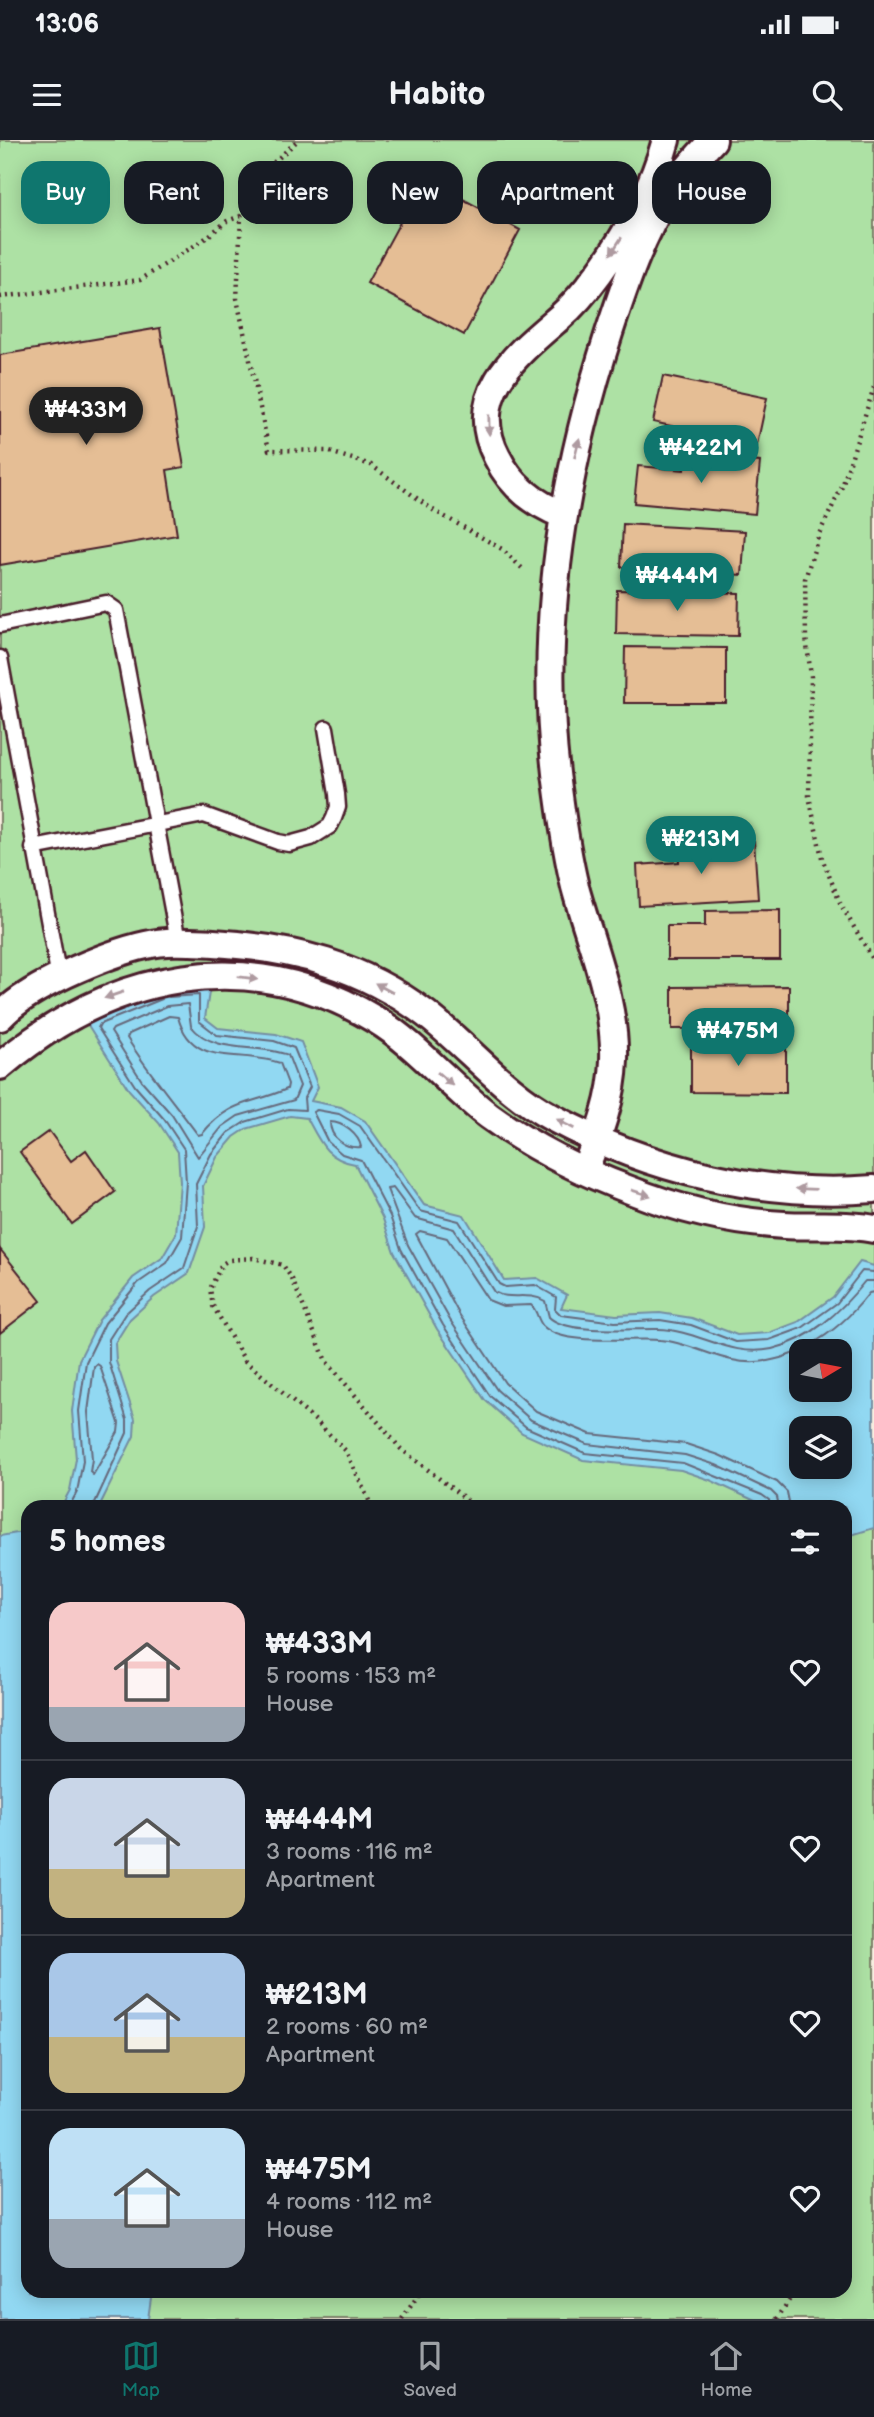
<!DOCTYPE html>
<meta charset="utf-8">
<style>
body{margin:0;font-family:"Balsamiq Sans",sans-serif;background:#242831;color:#f1f3f6;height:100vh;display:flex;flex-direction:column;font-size:26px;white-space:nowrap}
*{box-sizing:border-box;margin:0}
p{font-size:23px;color:#9ea1a6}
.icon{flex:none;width:38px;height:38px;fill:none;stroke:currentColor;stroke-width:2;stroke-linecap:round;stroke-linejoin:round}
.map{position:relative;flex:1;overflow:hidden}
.details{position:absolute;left:21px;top:1360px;width:831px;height:798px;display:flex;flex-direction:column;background:#171b24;border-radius:21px;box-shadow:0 4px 18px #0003}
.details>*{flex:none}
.top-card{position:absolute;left:21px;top:21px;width:833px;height:63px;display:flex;gap:14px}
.needle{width:46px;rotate:80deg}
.tools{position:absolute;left:789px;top:1199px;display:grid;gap:14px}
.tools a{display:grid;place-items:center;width:63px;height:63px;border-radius:14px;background:#171b24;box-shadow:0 4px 18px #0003;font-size:35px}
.price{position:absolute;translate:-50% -60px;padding:0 16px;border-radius:24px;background:#0f766e;color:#fff;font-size:23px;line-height:46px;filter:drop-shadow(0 2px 4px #0008)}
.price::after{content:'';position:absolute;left:50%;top:42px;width:21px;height:16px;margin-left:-10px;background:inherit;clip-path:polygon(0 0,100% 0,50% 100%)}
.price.on{background:#222;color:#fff}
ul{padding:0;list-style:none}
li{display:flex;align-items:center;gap:21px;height:175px;padding:0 28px}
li+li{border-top:2px solid #363941}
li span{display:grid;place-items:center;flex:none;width:196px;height:140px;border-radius:21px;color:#555}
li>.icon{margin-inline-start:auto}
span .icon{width:84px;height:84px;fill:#fffc;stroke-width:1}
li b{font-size:30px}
h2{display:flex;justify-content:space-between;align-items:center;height:84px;padding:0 28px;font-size:30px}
.chip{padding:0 24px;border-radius:21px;background:#171b24;box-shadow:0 4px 18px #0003;font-size:24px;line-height:63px}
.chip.on{background:#0f766e;color:#fff}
.status{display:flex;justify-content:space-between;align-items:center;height:49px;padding:0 35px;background:#171b24;direction:ltr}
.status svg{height:19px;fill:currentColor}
header{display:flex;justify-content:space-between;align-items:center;height:91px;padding:0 28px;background:#171b24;font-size:32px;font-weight:700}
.tab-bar{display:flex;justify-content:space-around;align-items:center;height:98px;border-top:2px solid #363941;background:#171b24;font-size:19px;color:#9ea1a6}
.tab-bar a{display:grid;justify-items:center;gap:4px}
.tab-bar .on{color:#0f766e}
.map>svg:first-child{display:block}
.green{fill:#ade1a4;stroke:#7c8068;stroke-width:2;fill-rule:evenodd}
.water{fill:#91d8f2;stroke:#758ea2;stroke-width:2;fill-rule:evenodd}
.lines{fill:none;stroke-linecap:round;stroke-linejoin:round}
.shore{stroke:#66697b;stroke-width:2}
.building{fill:#e5be95;stroke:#4a1f2b;stroke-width:2}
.lane-casing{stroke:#4a1f2b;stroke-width:19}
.street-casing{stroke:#4a1f2b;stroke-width:32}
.path{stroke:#4a1f2b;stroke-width:4.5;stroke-dasharray:2 5;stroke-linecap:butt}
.lane{stroke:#fff;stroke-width:14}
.street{stroke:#fff;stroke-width:26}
.oneway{fill:#ae9aa0}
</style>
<div class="status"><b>13:06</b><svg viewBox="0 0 49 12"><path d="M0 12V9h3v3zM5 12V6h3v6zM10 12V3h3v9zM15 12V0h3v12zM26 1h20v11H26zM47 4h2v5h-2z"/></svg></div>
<header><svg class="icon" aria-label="menu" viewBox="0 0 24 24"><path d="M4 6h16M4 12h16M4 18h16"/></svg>Habito<svg class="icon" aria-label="search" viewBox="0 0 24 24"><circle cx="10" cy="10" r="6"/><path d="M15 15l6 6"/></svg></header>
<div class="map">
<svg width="874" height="2179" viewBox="0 0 874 2179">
<rect width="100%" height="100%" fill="#f7ecdf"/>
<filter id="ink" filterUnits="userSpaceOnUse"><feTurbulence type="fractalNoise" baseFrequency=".0143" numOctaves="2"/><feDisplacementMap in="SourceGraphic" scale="14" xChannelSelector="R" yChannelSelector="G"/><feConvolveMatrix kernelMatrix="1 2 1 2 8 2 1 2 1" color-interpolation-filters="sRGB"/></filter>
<g filter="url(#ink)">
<!-- green -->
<path class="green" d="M0 0H874V2179H0ZM802 1211H840V1250H802ZM802 1288H840V1326H802ZM28 1367H845V2151H28Z"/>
<!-- water -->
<path class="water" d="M210 846 205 878 218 888 276 894 301 902 318 947 311 961 341 967 365 981 424 1065 464 1075 504 1140 537 1138 567 1155 561 1168 616 1175 660 1173 692 1178 737 1195 769 1193 798 1182 833 1157 860 1122 874 1126V1388L845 1397V1367H768L710 1340 681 1330 583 1320 522 1293 485 1260 437 1189 394 1112 383 1079 355 1024C326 1019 320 1002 307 978L290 976 246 989 234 997 217 1017 203 1046 205 1087 189 1133 154 1157 130 1179 115 1203 116 1221 135 1279 134 1296 99 1367H61L70 1350 76 1319 72 1271 79 1220 99 1180 133 1138 162 1118 176 1094 180 1042 178 1012 159 983 129 950 86 882 163 850ZM802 1211H840V1250H802ZM802 1288H840V1326H802Z
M28 1391V2151H152L148 2179H0V1396Z"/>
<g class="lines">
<!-- shore -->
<path class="shore" d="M188 864 191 886C214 915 257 903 288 915L300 946 294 960 238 976 222 987 198 1017 172 975 142 941 111 892 113 889 167 866Z
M169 876 178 877C192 929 241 909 280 923L288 944 287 949C250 965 231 959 202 994L198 995C174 962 148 932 127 898L129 894Z
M330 982C343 982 359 995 361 1007 345 1009 330 998 330 982Z
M97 1224 100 1226 119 1283 118 1292 93 1335 90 1332 92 1319 88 1272 94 1227Z
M69 1367 77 1352 83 1321 79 1271 86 1222 105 1183 138 1143 167 1123 182 1097 186 1042 184 1009 164 979 135 946 98 888 100 884 162 859
M93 1367 127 1293V1280L109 1222V1199L125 1174 150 1151 184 1128 198 1086 196 1044 211 1014 228 993 245 982 288 969 305 970 304 958 310 947 294 908 274 901 217 895 199 881V855L169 857
M770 1367 769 1360 762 1355 683 1323 585 1313 526 1287 490 1256 443 1185 401 1109 390 1076 361 1020 342 1014 328 1002 313 972 317 970 339 974 360 986 420 1071 459 1081 499 1144 505 1147 535 1145 556 1157 555 1169 561 1175 615 1182 660 1180 691 1185 736 1202 769 1200 802 1188 837 1163 862 1131 874 1132
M779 1367 777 1357 771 1351 716 1325 685 1315 587 1304 531 1280 497 1250 450 1180 408 1105 387 1049 393 1048 415 1078 454 1089 494 1152C510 1161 528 1151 545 1161L549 1177C567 1195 633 1188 658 1189 699 1190 729 1218 772 1209 811 1200 841 1171 865 1141H874
M790 1367 787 1352 777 1342 719 1315 686 1304 590 1294 536 1271 505 1243 459 1174 416 1094 420 1091 447 1098 488 1160 503 1166 531 1165C538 1171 537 1181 544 1187 566 1207 633 1197 660 1200 686 1202 707 1215 732 1220 785 1232 839 1192 869 1153L874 1152"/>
</g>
<!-- building -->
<path class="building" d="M424 38 520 90 464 195 367 143Z
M160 188 184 327 167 330 177 395 0 425V215Z
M663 236 767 258 757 305 653 282Z
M685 315 760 322 755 374 634 363 638 326 684 330Z
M623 384 745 391 742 435 621 427Z
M617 450 739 453 738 496 616 494Z
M625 507 726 508V563H624Z
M754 701 758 759 639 766 637 725 679 722 678 705Z
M780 770V820H667V786H705V771Z
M789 846V888L672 889V847Z
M691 902 786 903V953L691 952Z
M49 991 71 1021 86 1010 115 1052 72 1084 20 1012Z
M0 1109 41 1161 0 1193Z"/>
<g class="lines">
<defs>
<path id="lane" d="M0 485 106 463 116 470 178 801
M0 518 59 838
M33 708 204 675 278 702 289 704 311 698 330 686 334 678 338 667 337 654 326 588"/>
<path id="street" d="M564 375C534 364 511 346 497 317 464 254 518 213 560 177 575 164 588 148 599 133 628 93 653 48 666 0
M0 877C18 858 43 845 66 834 92 822 118 811 146 805 168 800 191 802 214 803 294 808 361 825 426 874 469 907 504 952 553 978 650 1030 763 1058 874 1049
M0 926C110 833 247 802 376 880 416 904 451 947 489 976 530 1006 582 1032 630 1050 678 1069 732 1082 784 1085 814 1087 844 1083 874 1089
M585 1029C599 994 613 958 614 920 616 861 590 803 575 747 568 718 563 686 559 656 536 500 561 342 609 193 624 147 641 96 668 54 681 35 697 17 713 0"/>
</defs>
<!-- lane casing -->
<use href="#lane" class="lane-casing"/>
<!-- street casing -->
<use href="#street" class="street-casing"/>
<!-- path -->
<path class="path" d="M241 76 272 24 298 0
M0 157 140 140 202 101 227 81 241 76 237 159 269 310 327 311 371 325 433 370 502 409 525 431
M874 247 842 347 819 394 805 439 806 498 811 536 809 656 822 718 841 765 874 821
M372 1367 346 1311 317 1282 245 1221 213 1166 210 1149 222 1124 229 1120 253 1118 283 1125 292 1139 326 1221 401 1309 476 1367
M845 2019 851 2054 845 2079
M402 2179 421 2151
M777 2179 795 2151"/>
<!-- lane -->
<use href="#lane" class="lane"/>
<!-- street -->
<use href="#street" class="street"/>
</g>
<!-- one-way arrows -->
<defs><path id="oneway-solid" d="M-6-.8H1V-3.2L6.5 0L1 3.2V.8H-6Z" transform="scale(1.75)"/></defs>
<g class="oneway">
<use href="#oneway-solid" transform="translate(616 106) rotate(123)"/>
<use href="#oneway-solid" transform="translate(489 285) rotate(89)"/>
<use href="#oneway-solid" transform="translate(577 308) rotate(-76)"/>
<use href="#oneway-solid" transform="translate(248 838) rotate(7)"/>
<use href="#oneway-solid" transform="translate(384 848) rotate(-151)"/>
<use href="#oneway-solid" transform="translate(114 855) rotate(161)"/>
<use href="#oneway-solid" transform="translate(445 939) rotate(41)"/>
<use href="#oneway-solid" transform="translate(565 984) rotate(-153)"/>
<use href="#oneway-solid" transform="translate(806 1049) rotate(-178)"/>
<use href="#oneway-solid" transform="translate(641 1053) rotate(17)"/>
</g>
</g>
</svg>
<div class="tools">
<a><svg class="needle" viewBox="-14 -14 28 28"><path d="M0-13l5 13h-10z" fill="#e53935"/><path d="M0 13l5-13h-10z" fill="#9ea1a6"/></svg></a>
<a><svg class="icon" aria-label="layers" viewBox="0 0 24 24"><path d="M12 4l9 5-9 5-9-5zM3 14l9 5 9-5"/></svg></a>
</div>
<b class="price on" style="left:86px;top:307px">₩433M</b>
<b class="price" style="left:701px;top:345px">₩422M</b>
<b class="price" style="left:677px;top:473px">₩444M</b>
<b class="price" style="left:701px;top:736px">₩213M</b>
<b class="price" style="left:738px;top:928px">₩475M</b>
<div class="top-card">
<a class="chip on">Buy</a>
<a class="chip">Rent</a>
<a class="chip">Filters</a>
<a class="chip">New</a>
<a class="chip">Apartment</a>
<a class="chip">House</a>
</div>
<section class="details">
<h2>5 homes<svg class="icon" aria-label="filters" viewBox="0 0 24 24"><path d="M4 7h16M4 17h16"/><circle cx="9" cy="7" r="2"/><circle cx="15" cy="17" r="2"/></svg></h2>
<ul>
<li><span style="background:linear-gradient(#f6c9c9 75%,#9aa5b1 0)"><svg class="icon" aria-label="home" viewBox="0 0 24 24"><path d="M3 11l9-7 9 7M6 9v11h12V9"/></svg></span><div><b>₩433M</b><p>5 rooms · 153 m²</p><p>House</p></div><svg class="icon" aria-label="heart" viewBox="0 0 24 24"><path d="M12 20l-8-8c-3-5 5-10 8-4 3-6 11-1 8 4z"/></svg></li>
<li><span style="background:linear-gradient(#c9d6e8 65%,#c2b280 0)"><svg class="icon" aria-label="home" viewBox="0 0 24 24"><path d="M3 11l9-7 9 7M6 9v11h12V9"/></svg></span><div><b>₩444M</b><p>3 rooms · 116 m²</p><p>Apartment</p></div><svg class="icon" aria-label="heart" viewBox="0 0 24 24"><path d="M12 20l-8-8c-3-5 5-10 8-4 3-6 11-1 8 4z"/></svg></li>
<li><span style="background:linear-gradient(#a9c7e8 60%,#c2b280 0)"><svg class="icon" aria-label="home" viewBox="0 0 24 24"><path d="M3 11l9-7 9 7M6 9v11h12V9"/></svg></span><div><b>₩213M</b><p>2 rooms · 60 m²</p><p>Apartment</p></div><svg class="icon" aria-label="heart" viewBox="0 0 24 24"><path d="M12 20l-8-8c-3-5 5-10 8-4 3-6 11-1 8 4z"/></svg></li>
<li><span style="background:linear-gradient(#bfe0f5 65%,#9aa5b1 0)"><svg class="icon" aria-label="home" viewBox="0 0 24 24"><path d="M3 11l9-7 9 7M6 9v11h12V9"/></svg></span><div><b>₩475M</b><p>4 rooms · 112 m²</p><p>House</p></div><svg class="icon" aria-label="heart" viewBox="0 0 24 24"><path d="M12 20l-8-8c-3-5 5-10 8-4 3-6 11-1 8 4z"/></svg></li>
</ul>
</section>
</div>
<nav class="tab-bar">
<a class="on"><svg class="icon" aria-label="map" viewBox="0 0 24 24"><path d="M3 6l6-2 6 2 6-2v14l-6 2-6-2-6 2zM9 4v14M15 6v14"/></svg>Map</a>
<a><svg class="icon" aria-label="saved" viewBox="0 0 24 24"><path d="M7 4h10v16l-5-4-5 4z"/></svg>Saved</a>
<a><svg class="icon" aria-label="home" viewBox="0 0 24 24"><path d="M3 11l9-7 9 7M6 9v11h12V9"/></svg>Home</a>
</nav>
